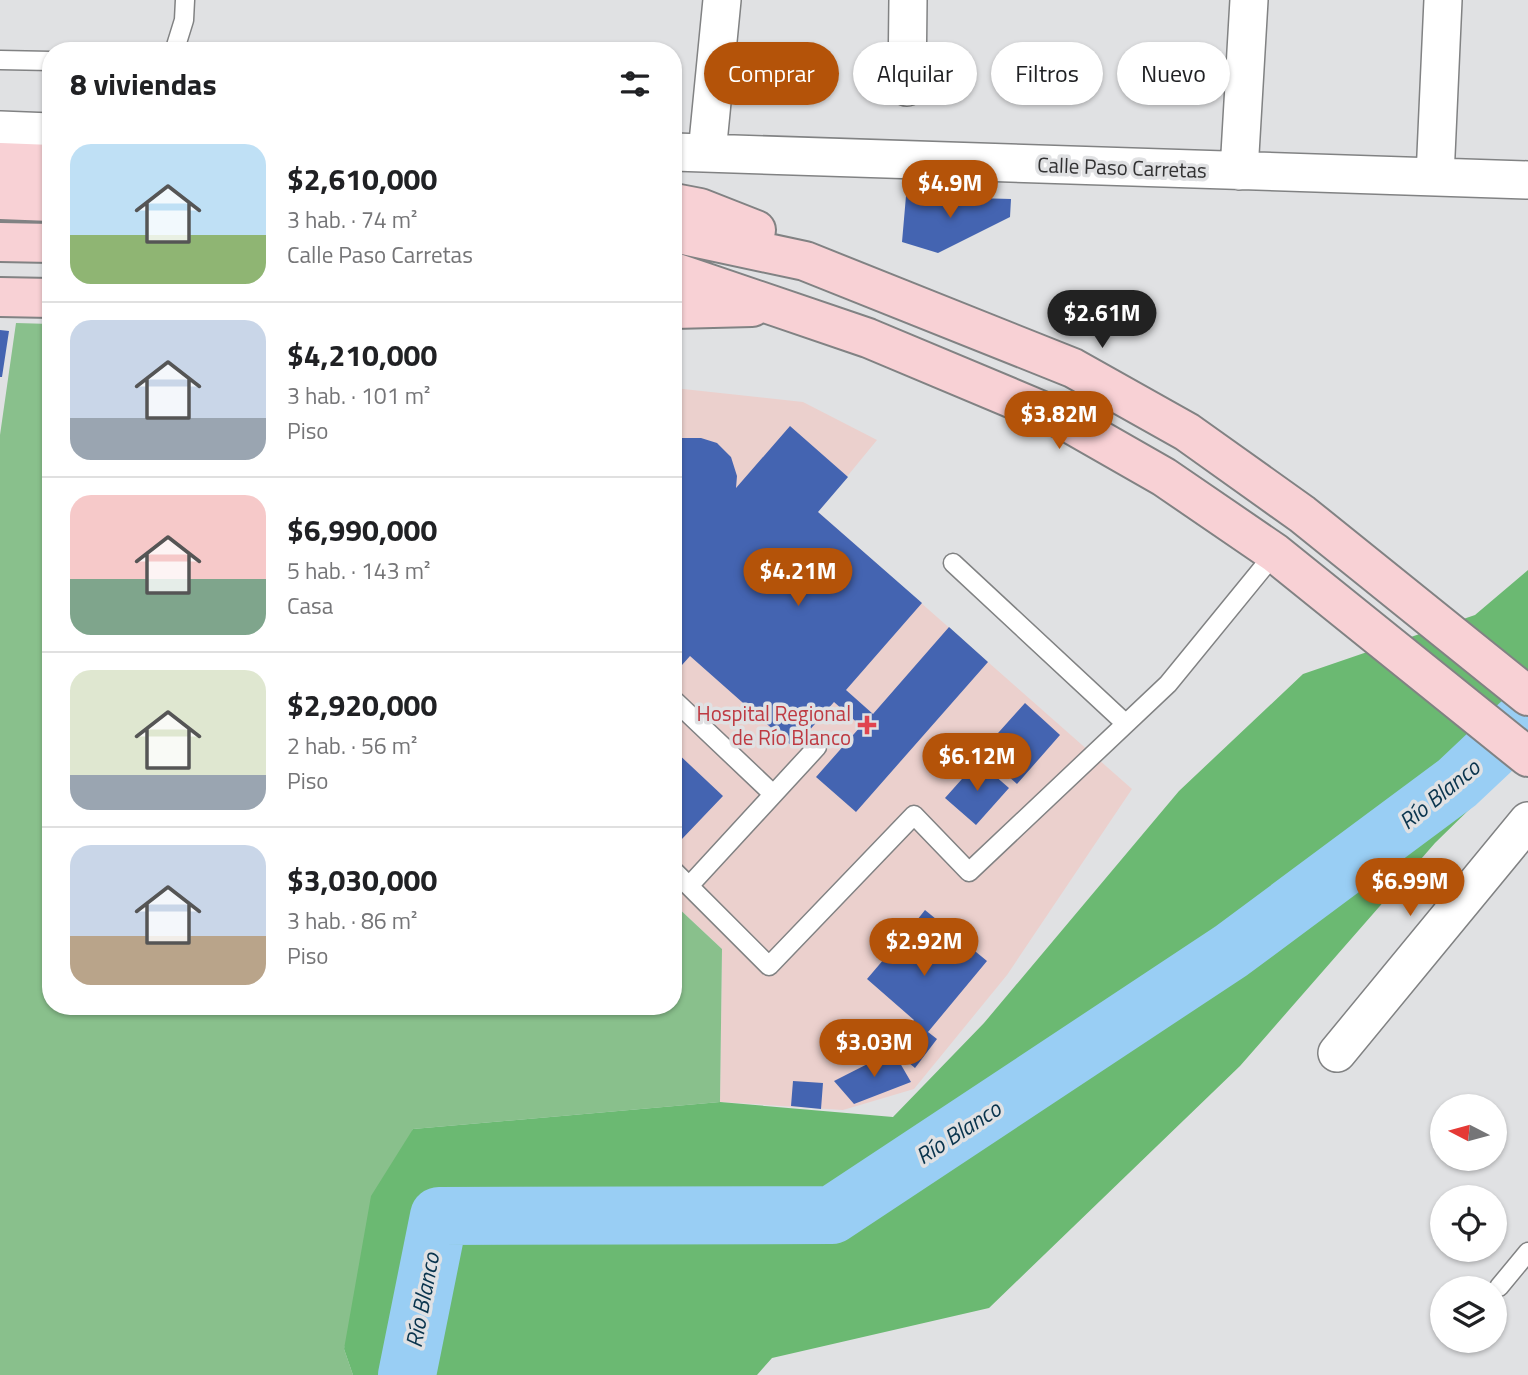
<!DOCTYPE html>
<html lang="es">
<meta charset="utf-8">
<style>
body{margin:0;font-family:"Titillium Web",sans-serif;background:#f2f2f2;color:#202124;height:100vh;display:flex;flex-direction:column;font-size:26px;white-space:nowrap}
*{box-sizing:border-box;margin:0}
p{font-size:23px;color:#757577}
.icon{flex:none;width:38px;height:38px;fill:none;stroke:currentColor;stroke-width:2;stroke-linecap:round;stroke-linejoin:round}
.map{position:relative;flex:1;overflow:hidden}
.details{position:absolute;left:42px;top:42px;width:640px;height:973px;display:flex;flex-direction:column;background:#fff;border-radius:28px;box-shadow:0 2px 5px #0004}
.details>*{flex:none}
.guide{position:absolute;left:704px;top:42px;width:665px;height:63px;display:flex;gap:14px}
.needle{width:46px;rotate:276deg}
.tools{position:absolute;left:1430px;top:1094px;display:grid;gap:14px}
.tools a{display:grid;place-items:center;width:77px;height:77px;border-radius:50%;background:#fff;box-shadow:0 2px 5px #0004;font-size:35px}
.price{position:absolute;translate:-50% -60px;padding:0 16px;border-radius:24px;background:#b45309;color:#fff;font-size:23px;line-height:46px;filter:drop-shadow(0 2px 4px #0008)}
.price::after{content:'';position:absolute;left:50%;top:42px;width:21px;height:16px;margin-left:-10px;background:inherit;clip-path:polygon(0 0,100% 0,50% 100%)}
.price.selected{background:#222;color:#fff}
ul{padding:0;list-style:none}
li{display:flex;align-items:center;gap:21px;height:175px;padding:0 28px}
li+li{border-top:2px solid #e0e0e0}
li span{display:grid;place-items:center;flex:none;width:196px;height:140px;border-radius:21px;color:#555}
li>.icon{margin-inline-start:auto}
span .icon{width:84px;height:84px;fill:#fffc;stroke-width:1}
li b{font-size:30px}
h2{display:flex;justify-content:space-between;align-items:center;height:84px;padding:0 28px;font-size:30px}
.chip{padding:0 24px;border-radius:32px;background:#fff;box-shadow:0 2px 5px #0004;font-size:24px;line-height:63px}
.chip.selected{background:#b45309;color:#fff}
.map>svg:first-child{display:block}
.medical{fill:#ebd0cd}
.green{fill:#89c08c}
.forest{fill:#6bb972}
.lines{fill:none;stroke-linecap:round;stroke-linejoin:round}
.river{stroke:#99cef4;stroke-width:58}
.building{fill:#4464b1}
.lane-casing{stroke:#818283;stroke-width:21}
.street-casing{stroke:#818283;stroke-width:40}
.secondary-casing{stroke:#818283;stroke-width:42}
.lane{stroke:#fff;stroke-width:18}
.street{stroke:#fff;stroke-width:37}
.secondary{stroke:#f8d1d5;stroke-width:38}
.health-dot{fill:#e0444e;stroke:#e0e1e3;stroke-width:2.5}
.labels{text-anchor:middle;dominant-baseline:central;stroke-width:7;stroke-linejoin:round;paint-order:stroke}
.street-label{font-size:21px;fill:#323233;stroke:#e0e1e3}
.health-label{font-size:21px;fill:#be3a42;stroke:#e0e1e3;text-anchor:end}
.water-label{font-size:23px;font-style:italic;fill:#09344d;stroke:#e0e1e3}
</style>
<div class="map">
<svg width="1528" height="1375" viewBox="0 0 1528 1375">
<rect width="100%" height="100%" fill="#e0e1e3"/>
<!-- medical -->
<path class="medical" d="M674 388 803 402 877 440 818 512 1132 789 1007 975 914 1089 843 1110 720 1102 722 949 674 904Z"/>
<!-- green -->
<path class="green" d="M16 323 51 324V1006H674V904L722 949 720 1102 413 1129 344 1349 353 1375H0V435Z"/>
<!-- forest -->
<path class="forest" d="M1528 570V752L1435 843 1240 1066 989 1308 772 1358 757 1375H353L344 1349 371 1196 413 1129 720 1102 893 1117 984 1023 1179 791 1303 674 1475 615Z"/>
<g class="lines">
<!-- river -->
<path class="river" d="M407 1375 439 1216 832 1215 1231 951 1457 783 1528 716"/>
</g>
<!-- building -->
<path class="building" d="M906 196 1011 199 1010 217 938 253 902 242Z
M0 330 9 331 2 377H0Z
M790 426 848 477 818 512 922 603 846 690 873 714 949 627 988 662 856 812 816 777 861 726 834 702 794 748 690 656 674 674V442L677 438H701L717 443 731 457 737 476 736 488Z
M1025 703 1060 735 1017 784 981 752Z
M674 750 723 796 681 840 674 833Z
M978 761 1009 788 976 825 945 798Z
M925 910 987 961 928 1032 937 1039 915 1068 892 1049 914 1020 867 979 890 952 877 941 893 923 906 934Z
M893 1051 911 1082 854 1104 834 1081Z
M793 1081 823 1083 821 1109 791 1106Z"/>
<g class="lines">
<defs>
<path id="lane" d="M172 51 175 49 184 20 185 0
M0 60 51 61
M953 563 1125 723
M674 700 773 794
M674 871 769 966 914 815 969 872 1168 684 1275 553
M689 886 817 747
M1499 1287 1528 1252"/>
<path id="street" d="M907 87 908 0
M0 130 51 132
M674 152 1528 180
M707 153 722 0
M1239 171 1249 0
M1435 177 1443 0
M1337 1053 1528 821"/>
<path id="secondary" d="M0 162 51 164
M0 200 51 202
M674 203 700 208 756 230
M674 233 805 261 1073 368 1187 432 1302 514 1528 696
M0 242 51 243
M674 272 868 338 1066 421 1164 477 1275 553 1528 757
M0 297 51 298
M674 309 752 307"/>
</defs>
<!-- lane casing -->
<use href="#lane" class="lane-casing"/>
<!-- street casing -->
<use href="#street" class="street-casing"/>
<!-- secondary casing -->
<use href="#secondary" class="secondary-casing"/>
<!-- lane -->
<use href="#lane" class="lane"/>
<!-- street -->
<use href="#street" class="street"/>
<!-- secondary -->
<use href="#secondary" class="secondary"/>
</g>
<!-- markers -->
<path class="health-dot" d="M863.5 714.5h7v7h7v7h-7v7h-7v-7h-7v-7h7z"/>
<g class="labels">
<!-- street labels -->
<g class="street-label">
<text transform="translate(1122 167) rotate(2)">Calle Paso Carretas</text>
</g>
<!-- health labels -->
<g class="health-label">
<text x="851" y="713">Hospital Regional<tspan x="851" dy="24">de Río Blanco</tspan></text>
</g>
<!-- water labels -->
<g class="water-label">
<text transform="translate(1439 794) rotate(-39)">Río Blanco</text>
<text transform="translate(958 1132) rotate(-33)">Río Blanco</text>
<text transform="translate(422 1300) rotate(-79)">Río Blanco</text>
</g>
</g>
</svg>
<div class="tools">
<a><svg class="needle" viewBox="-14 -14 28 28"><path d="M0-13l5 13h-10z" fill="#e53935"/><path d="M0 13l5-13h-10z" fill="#757577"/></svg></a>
<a><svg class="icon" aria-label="locate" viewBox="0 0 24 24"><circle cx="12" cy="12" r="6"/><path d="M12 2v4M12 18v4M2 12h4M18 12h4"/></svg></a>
<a><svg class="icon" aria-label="layers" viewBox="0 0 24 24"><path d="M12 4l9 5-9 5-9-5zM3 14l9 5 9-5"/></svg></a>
</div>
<b class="price" style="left:950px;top:220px">$4.9M</b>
<b class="price selected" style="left:1102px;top:350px">$2.61M</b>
<b class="price" style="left:1059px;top:451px">$3.82M</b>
<b class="price" style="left:798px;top:608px">$4.21M</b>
<b class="price" style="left:977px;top:793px">$6.12M</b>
<b class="price" style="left:1410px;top:918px">$6.99M</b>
<b class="price" style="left:924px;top:978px">$2.92M</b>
<b class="price" style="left:874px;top:1079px">$3.03M</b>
<div class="guide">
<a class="chip selected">Comprar</a>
<a class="chip">Alquilar</a>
<a class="chip">Filtros</a>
<a class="chip">Nuevo</a>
</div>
<section class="details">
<h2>8 viviendas<svg class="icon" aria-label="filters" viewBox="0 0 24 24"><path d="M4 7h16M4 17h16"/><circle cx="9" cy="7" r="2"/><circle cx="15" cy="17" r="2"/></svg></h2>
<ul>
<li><span style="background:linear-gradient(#bfe0f5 65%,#8fb573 0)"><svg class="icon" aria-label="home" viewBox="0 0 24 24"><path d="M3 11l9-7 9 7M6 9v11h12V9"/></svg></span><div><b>$2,610,000</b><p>3 hab. · 74 m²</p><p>Calle Paso Carretas</p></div></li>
<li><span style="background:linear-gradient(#c9d6e8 70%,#9aa5b1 0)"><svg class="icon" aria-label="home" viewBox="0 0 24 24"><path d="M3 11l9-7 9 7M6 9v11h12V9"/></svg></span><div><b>$4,210,000</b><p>3 hab. · 101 m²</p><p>Piso</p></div></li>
<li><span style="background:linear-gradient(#f6c9c9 60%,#7fa58c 0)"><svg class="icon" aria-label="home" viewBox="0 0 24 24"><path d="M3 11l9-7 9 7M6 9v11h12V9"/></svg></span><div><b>$6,990,000</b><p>5 hab. · 143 m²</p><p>Casa</p></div></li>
<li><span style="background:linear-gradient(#dfe7d0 75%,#9aa5b1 0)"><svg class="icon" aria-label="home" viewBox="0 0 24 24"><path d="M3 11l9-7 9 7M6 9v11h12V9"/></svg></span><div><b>$2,920,000</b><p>2 hab. · 56 m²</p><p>Piso</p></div></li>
<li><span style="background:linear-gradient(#c9d6e8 65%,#b9a48a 0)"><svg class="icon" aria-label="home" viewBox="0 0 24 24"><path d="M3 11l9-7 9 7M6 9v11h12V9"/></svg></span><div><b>$3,030,000</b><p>3 hab. · 86 m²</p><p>Piso</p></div></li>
</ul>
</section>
</div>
